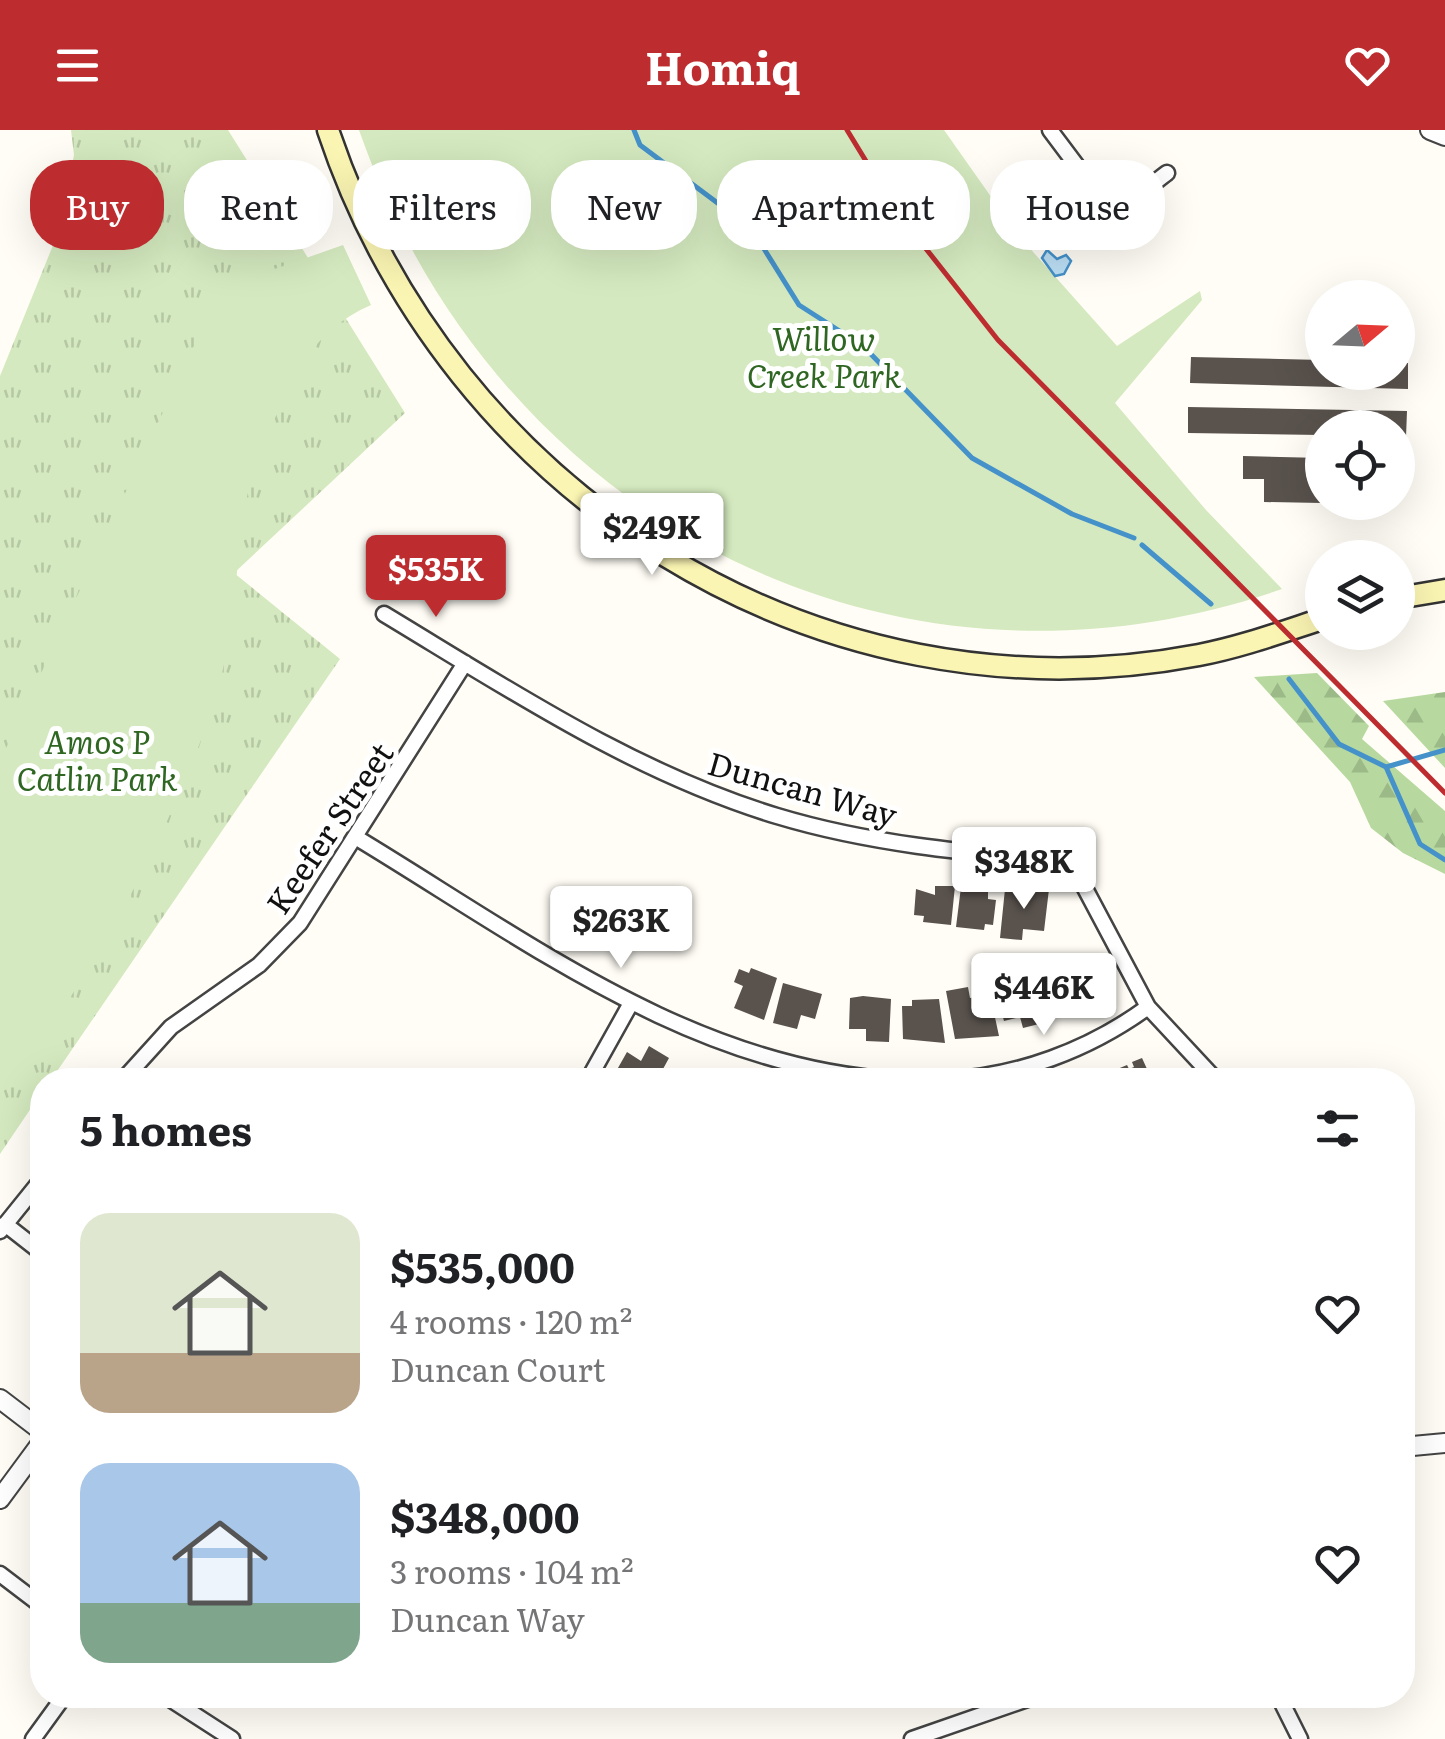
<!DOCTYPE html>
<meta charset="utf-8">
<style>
body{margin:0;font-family:Literata,serif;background:#f6f6f6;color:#202124;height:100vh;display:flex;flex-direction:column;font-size:38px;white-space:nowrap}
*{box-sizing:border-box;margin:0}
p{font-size:32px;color:#757577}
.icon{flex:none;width:55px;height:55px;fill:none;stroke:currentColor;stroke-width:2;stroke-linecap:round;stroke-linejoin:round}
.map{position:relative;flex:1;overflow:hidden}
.details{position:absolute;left:30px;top:938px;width:1385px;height:640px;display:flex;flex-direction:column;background:#fff;border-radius:40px;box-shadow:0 10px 40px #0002}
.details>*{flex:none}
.top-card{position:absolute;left:30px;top:30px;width:1385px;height:90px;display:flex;gap:20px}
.needle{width:65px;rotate:71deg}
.fabs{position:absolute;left:1305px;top:150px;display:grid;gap:20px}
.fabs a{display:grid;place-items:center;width:110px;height:110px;border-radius:50%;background:#fff;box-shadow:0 10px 40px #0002;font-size:50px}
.price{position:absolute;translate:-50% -85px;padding:0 22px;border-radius:10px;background:#fff;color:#222;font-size:32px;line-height:65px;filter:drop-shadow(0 2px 5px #0008)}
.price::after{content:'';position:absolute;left:50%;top:60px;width:30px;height:22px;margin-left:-15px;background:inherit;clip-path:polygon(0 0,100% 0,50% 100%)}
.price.selected{background:#bd2d30;color:#fff}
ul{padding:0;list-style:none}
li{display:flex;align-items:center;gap:30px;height:250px;padding:0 50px}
li span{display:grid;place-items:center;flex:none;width:280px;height:200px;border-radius:30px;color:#555}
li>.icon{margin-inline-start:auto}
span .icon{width:120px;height:120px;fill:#fffc;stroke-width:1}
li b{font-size:42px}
h2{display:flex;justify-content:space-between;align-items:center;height:120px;padding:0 50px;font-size:42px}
.tag{padding:0 35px;border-radius:40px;background:#fff;box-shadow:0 10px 40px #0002;font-size:35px;line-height:90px}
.tag.selected{background:#bd2d30;color:#fff}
header{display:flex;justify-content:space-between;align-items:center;height:130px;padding:0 50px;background:#bd2d30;color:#fff;font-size:45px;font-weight:700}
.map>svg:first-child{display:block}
.grass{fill:url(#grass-tufts)}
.forest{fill:url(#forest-firs)}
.park{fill:#d4e9bf}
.water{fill:url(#water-ripples);stroke:#4591c9;stroke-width:2.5}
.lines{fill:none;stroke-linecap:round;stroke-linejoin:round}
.stream{stroke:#4591c9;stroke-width:5}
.building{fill:#59524d}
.minor-casing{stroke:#444;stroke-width:19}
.tertiary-casing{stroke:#444;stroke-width:22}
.secondary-casing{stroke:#333;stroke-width:25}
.minor{stroke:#fff;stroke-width:14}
.tertiary{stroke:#fff;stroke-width:18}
.secondary{stroke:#fbf5b3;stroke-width:20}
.rail{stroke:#bd2d30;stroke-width:5}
.labels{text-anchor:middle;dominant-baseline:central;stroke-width:10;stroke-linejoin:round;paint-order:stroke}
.park-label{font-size:32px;font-style:italic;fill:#2f6722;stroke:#fff}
.street-label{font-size:32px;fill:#111;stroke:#fff}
</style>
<header><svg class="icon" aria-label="menu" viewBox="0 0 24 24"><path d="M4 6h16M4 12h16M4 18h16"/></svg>Homiq<svg class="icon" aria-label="heart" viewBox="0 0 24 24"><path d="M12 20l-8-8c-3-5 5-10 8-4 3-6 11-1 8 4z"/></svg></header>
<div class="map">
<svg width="1445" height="1609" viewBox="0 0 1445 1609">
<defs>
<pattern id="grass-tufts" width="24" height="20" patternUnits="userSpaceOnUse" patternTransform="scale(2.5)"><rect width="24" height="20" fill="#d4e9bf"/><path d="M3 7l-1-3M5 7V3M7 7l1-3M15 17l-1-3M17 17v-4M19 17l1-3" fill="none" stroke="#b5c7a3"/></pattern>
<pattern id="forest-firs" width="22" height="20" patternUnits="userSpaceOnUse" patternTransform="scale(2.5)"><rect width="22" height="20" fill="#b7d99f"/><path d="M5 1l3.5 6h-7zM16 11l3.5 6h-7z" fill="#9cb988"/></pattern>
<pattern id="water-ripples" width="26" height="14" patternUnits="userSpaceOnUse" patternTransform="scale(2.5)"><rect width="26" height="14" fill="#bbdef4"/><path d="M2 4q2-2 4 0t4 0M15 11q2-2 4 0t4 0" fill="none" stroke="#a0bdd0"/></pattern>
</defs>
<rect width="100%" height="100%" fill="#fffdf5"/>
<!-- grass -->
<path class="grass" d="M71 0H228L405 283 234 443 340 529 51 950H42V962L0 1024V246L58 103 74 25Z"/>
<!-- forest -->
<path class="forest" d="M1317 543 1369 596 1362 609 1445 681V744L1403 723 1371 698 1350 652 1254 547Z
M1445 562V638L1383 571Z"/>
<!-- park -->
<path class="park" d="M359 0H944L1018 105 1117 216 1200 161 1202 170 1115 273 1206 380 1282 459C889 595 495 388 359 0Z
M343 115 371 175C309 202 287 255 265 315 258 333 249 353 246 372 234 445 234 520 209 589 159 726 89 852 0 966V631L221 158Z"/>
<!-- water -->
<path class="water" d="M1047 120 1057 129 1066 125 1071 131 1064 144 1055 146 1042 128Z"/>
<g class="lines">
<!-- stream -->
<path class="stream" d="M634 0 640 15 751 98 799 175 863 216 972 328 1072 384 1134 408
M1142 415 1211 474
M1289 549 1339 614 1386 637 1420 714 1445 730
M1386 637 1445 620"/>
</g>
<!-- building -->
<path class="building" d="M1191 227 1322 230V242H1398V233H1408V259L1190 253Z
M1188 277 1407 281 1406 307H1398V298H1322V305L1188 303Z
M1243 326 1322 328V373L1264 372V349H1243Z
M935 756H955L951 795 923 792 924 786 914 785 916 759 935 765Z
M1028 756 1049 759 1044 801 1023 799 1022 810 1000 808 1005 759 1027 761Z
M961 757 988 762V769L996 770 993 795 985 794 984 800 956 797Z
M1058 832 1062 842 1082 834 1097 874 1055 885 1038 840Z
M751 838 777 848 764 890 734 878 743 856 734 852 739 839 749 843Z
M1031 850 1047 892 1023 898 1020 887 1004 891 997 866 1006 864 1004 857Z
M783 853 822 864 815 889 801 885 797 899 773 893Z
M968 857 970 868 990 864 999 906 955 909 946 861Z
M863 866 891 869 889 912 866 911V899H849L850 868Z
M939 869 945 913 903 909 902 876H912V870Z
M649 916 669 928 657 950H623L614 945 627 922 641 931Z
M1142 928 1152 950H1105L1103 945 1127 935 1129 939 1134 937 1132 932Z
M672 939 682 941 700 950H666Z"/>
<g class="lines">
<defs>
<path id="minor" d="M1050 0 1101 68C1127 82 1146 58 1167 43
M384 484C510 560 635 643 777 686 873 715 971 723 1071 732L1148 877 1216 950
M357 708C526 810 694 939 897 950
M123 950 171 897 259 835 300 793 465 533
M588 950 631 873
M944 950C1017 947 1089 920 1148 877
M5 1094 42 1123
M0 1101 42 1049
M0 1444 42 1476
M164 1565 232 1609
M1278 1565 1300 1609
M33 1609 65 1565
M912 1609 1039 1565"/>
<path id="tertiary" d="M1430 0 1445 6
M0 1269 42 1301
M1402 1317 1445 1313
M0 1369 42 1312"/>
<path id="secondary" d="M328 0C449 363 817 598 1199 525 1241 517 1282 502 1322 489
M1398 468 1445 460"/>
</defs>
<!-- minor casing -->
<use href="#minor" class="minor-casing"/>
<!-- tertiary casing -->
<use href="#tertiary" class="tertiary-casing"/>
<!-- secondary casing -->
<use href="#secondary" class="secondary-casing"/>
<!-- minor -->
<use href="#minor" class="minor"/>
<!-- tertiary -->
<use href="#tertiary" class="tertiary"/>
<!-- secondary -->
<use href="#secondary" class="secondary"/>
<!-- rail -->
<path class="rail" d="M847 0 897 82 998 210 1445 663"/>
</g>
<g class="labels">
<!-- park labels -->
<g class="park-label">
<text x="824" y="207">Willow<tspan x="824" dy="37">Creek Park</tspan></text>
<text x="97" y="610">Amos P<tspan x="97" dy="37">Catlin Park</tspan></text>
</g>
<!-- street labels -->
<g class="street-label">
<text transform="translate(803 657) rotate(16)">Duncan Way</text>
<text transform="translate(328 697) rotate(-56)">Keefer Street</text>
</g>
</g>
</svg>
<div class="fabs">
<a><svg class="needle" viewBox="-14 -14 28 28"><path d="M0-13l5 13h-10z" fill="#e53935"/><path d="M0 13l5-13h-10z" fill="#757577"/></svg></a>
<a><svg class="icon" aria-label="locate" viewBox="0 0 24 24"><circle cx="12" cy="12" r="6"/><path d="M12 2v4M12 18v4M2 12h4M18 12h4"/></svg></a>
<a><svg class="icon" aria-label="layers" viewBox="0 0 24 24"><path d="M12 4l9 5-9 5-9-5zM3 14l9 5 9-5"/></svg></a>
</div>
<b class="price" style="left:652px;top:448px">$249K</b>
<b class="price selected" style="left:436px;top:490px">$535K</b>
<b class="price" style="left:1024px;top:782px">$348K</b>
<b class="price" style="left:621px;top:841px">$263K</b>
<b class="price" style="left:1044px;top:908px">$446K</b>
<div class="top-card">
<a class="tag selected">Buy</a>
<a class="tag">Rent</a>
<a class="tag">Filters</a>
<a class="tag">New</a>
<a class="tag">Apartment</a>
<a class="tag">House</a>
</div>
<section class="details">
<h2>5 homes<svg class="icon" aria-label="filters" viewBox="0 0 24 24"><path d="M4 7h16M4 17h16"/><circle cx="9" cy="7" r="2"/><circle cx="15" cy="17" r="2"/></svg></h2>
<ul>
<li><span style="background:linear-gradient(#dfe7d0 70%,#b9a48a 0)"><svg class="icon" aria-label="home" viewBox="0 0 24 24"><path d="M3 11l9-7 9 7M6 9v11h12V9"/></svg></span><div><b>$535,000</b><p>4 rooms · 120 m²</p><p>Duncan Court</p></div><svg class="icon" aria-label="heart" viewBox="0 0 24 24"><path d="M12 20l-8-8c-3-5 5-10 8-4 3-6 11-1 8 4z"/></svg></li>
<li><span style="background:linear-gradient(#a9c7e8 70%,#7fa58c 0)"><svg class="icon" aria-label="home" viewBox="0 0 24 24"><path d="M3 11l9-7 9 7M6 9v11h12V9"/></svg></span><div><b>$348,000</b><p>3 rooms · 104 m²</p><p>Duncan Way</p></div><svg class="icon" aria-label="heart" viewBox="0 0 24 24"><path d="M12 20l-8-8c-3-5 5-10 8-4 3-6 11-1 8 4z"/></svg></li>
</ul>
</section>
</div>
